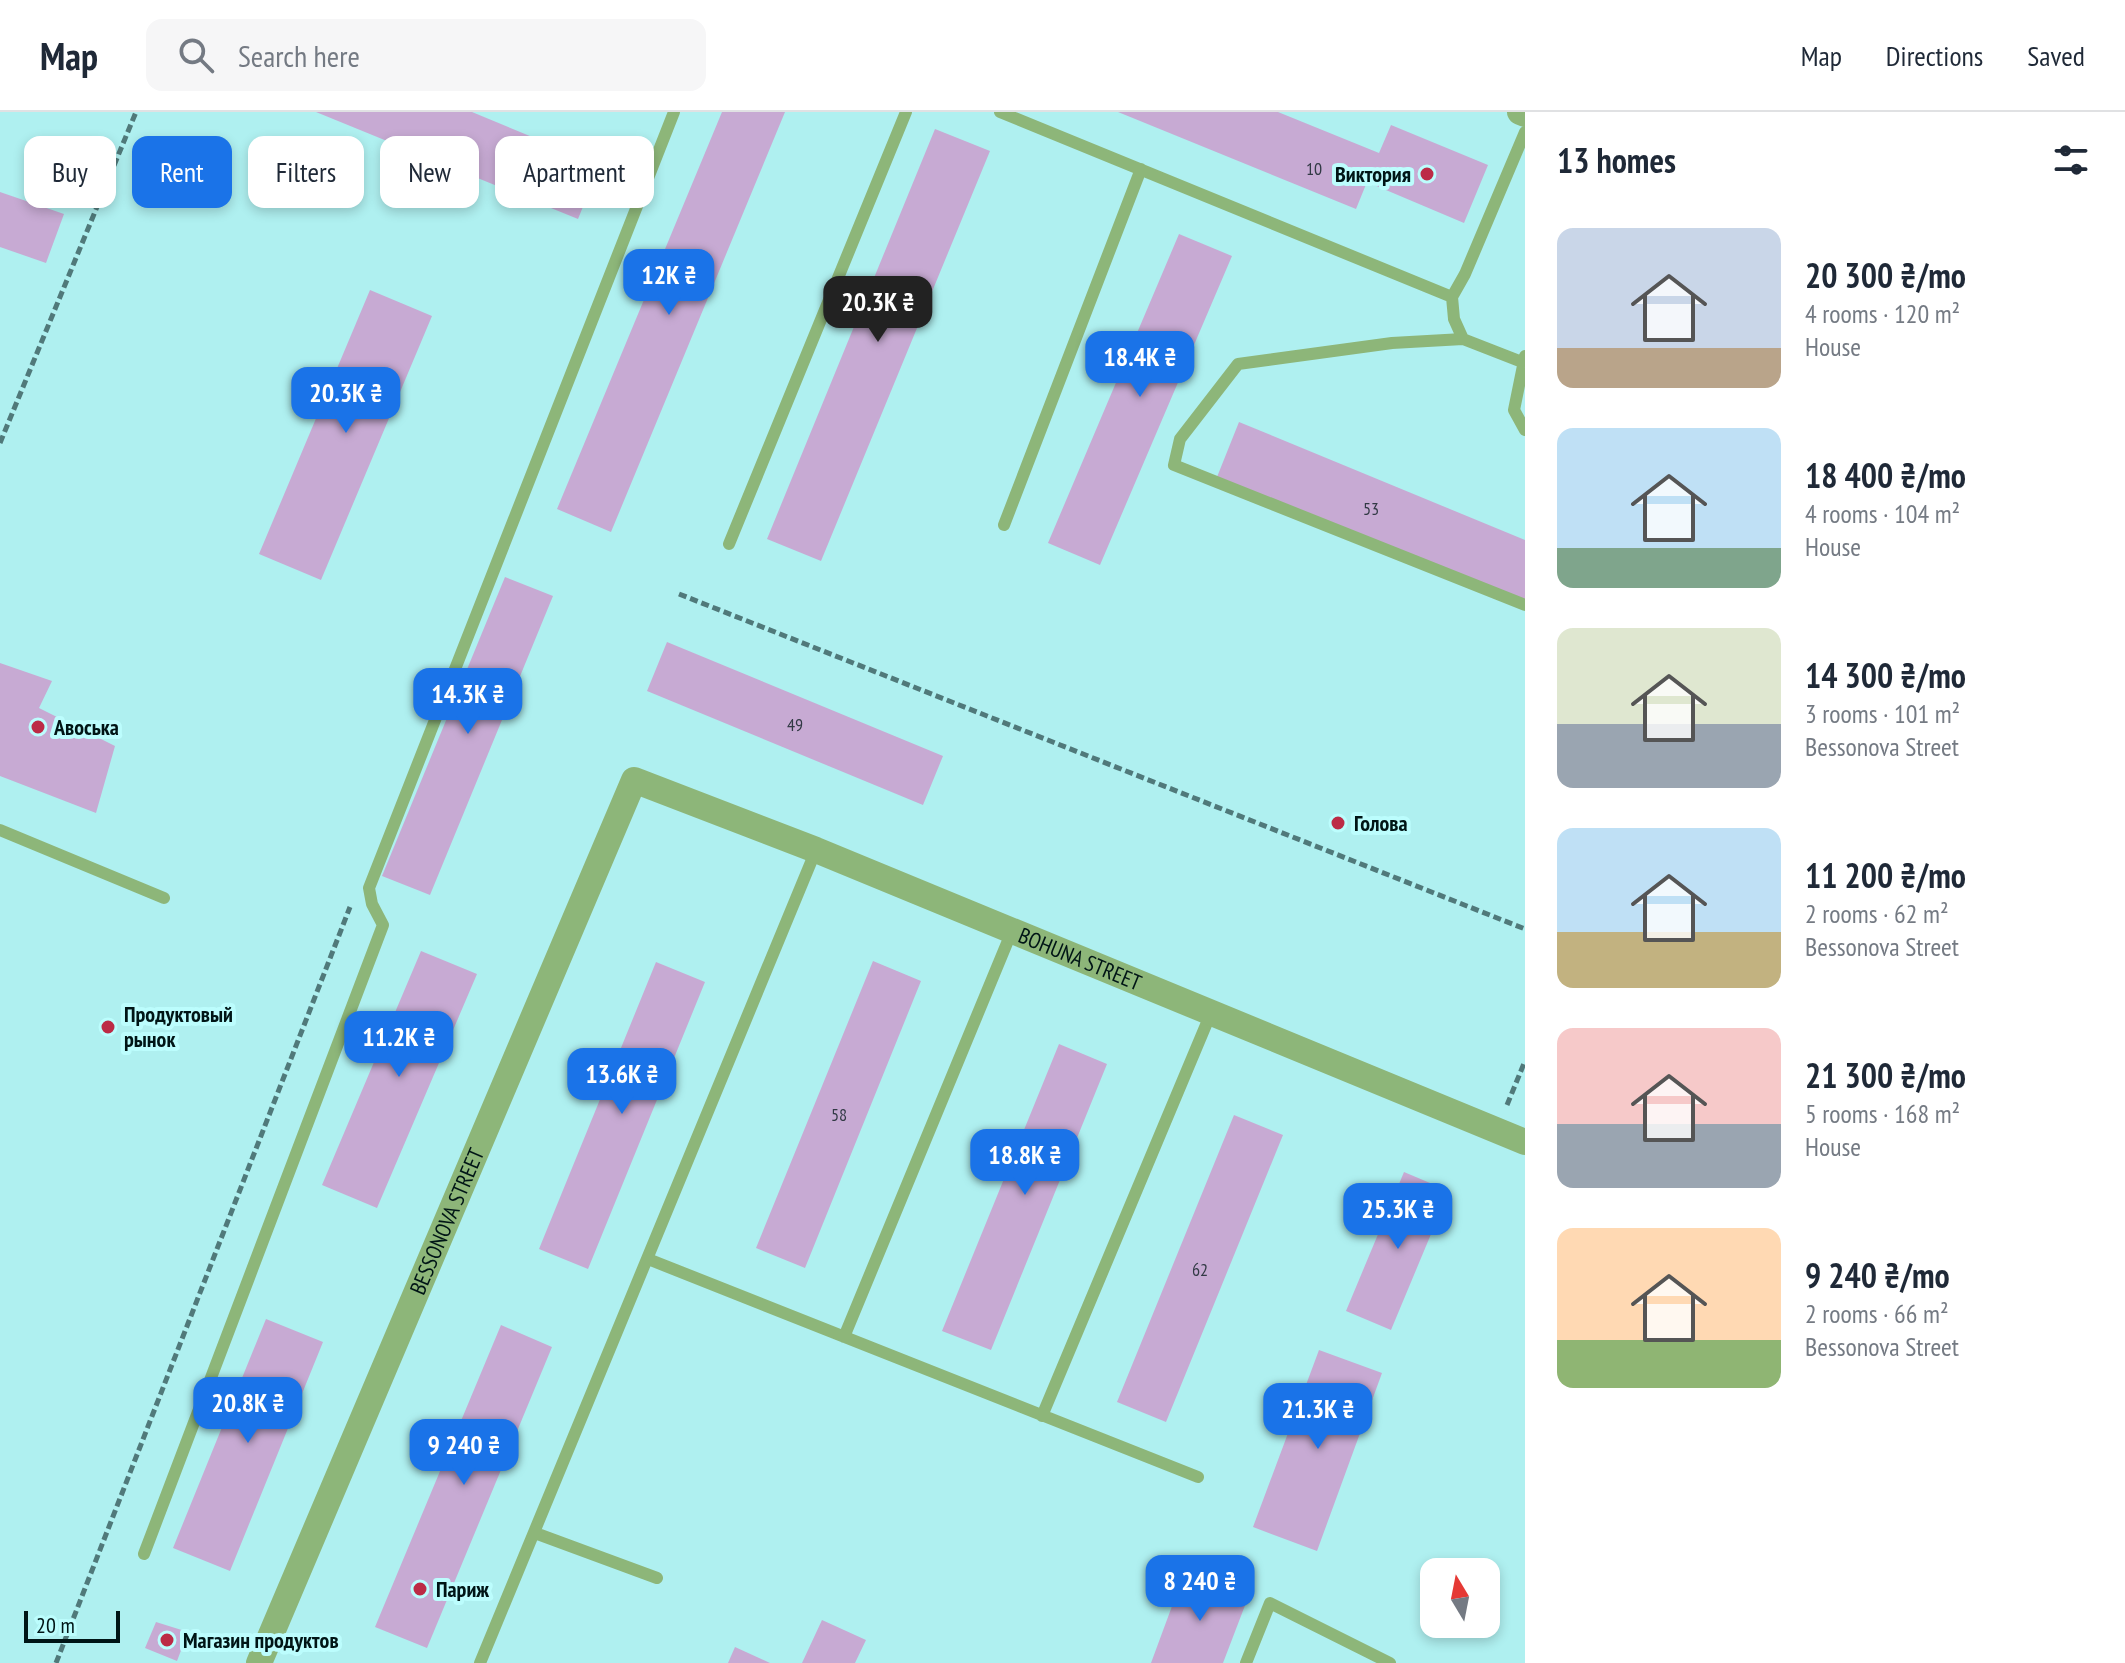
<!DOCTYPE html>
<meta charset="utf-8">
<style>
body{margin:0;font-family:"PT Sans Narrow",sans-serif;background:#f6f6f7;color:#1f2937;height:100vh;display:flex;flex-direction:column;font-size:30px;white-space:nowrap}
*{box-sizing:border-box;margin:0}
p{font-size:26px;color:#747a83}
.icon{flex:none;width:44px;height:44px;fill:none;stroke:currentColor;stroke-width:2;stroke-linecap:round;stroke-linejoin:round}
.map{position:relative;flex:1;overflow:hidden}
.details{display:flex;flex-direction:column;background:#fff;width:600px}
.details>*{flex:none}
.guide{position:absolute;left:24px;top:24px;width:760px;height:72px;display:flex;gap:16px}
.needle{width:52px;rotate:350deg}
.fabs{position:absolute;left:1420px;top:1446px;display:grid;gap:16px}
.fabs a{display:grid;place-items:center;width:80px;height:80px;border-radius:16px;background:#fff;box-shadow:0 4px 12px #0003;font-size:40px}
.scale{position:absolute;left:24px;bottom:20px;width:96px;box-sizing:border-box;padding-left:8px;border:4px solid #001516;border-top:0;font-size:22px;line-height:28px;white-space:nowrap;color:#001516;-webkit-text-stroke:6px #bcfdfd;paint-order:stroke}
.price{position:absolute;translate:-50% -68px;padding:0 18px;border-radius:16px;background:#1a73e8;color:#fff;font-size:26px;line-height:52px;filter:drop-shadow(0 2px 4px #0008)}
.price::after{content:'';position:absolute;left:50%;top:48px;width:24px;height:18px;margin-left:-12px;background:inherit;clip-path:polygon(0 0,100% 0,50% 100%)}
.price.on{background:#222;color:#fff}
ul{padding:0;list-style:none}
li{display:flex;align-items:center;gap:24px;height:200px;padding:0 32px}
li span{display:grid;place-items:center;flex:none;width:224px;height:160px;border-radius:16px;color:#555}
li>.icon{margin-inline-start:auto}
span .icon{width:96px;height:96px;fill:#fffc;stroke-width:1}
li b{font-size:34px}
h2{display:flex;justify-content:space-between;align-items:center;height:96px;padding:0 32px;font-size:34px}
.pill{padding:0 28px;border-radius:16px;background:#fff;box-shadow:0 4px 12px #0003;font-size:28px;line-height:72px}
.pill.on{background:#1a73e8;color:#fff}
header{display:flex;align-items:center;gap:48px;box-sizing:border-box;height:112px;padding:0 40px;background:#fff;border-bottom:2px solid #e0e1e3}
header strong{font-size:38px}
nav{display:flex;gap:44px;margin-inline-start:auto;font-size:28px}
.search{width:560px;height:72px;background:#f6f6f7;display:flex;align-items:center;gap:20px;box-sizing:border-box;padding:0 28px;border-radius:16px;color:#747a83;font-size:30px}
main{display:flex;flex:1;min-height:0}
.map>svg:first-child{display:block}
.building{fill:#c7aad3}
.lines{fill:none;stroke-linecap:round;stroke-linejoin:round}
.path{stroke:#50797a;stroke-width:5;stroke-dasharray:8 4;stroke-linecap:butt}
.service{stroke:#8db679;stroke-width:12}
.minor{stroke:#8db679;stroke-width:26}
.poi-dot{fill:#bc2b46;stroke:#bcfdfd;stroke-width:3}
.labels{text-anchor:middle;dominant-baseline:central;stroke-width:8;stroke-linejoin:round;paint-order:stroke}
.number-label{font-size:18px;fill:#323a45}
.poi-label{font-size:22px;font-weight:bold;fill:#001516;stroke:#bcfdfd;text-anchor:start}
.street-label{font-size:22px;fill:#001516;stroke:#bcfdfd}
</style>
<header>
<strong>Map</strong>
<div class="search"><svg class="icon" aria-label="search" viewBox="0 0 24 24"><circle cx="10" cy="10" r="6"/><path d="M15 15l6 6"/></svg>Search here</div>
<nav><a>Map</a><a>Directions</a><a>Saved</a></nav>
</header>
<main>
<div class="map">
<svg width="1525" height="1551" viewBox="0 0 1525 1551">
<rect width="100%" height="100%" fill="#aff0f0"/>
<!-- building -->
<path class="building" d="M316 0H472L600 53 578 107Z
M722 0H785L611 420 557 397Z
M1118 0H1278L1379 41 1391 13 1488 53 1464 111 1367 70 1356 97Z
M935 17 990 39 821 449 767 427Z
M0 80 64 102 46 151 0 135Z
M1179 122 1232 144 1100 453 1048 431Z
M370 178 432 204 321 468 259 442Z
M1239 310 1525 428V491L1217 365Z
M505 465 553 484 430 783 382 764Z
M667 530 943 644 923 693 647 579Z
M0 551 52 569 39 596 115 634 96 701 0 664Z
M421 839 477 862 377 1096 322 1073Z
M873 849 921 869 805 1156 756 1136Z
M656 850 705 870 588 1157 539 1137Z
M1059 932 1107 952 991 1238 942 1219Z
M1234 1003 1283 1023 1166 1310 1117 1290Z
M1404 1060 1449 1079 1391 1218 1346 1199Z
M266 1207 323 1230 230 1459 173 1436Z
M501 1213 552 1235 427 1536 375 1515Z
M1319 1238 1382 1261 1317 1439 1253 1415Z
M1185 1459 1249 1483 1223 1551H1151Z
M822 1508 866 1528 855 1551H802Z
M156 1510 188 1520 177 1549 145 1536Z
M735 1535 770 1551H728Z"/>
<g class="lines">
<!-- path -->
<path class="path" d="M0 331 136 0
M679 482 1525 817
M1507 993 1525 949
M56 1551 350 795"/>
<!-- service -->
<path class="service" d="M1000 0 1452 185
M1463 227 1392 231 1238 252 1180 327 1174 353 1525 493
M1525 244 1514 298 1525 318
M1522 250 1463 227 1454 207 1452 185 1465 162 1525 20
M1004 413 1141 57
M729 432 906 0
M0 718 164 786
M648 1147 1198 1365
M844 1225 1012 819
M1042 1304 1211 901
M535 1421 657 1466
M144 1442 383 813 372 792 369 776 674 0
M480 1551 816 738
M1246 1551 1270 1491 1390 1551"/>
<!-- minor -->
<g class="minor">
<path d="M1520 0 1525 2"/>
<path id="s1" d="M259 1551 634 668 816 738 1525 1030"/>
</g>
</g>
<!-- markers -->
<g class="poi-dot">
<circle cx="1427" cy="62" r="8"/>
<circle cx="38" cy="615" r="8"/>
<circle cx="1338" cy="711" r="8"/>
<circle cx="108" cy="915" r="8"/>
<circle cx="420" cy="1477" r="8"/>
<circle cx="167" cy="1528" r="8"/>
</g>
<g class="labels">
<!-- number labels -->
<g class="number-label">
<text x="1314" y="56">10</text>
<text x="1371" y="396">53</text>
<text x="795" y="612">49</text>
<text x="839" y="1002">58</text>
<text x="1200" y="1157">62</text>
</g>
<!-- poi labels -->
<g class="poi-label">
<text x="1411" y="62" text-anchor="end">Виктория</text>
<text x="54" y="615">Авоська</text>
<text x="1354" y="711">Голова</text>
<text x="124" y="902">Продуктовый<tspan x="124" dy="25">рынок</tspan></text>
<text x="436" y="1477">Париж</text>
<text x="183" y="1528">Магазин продуктов</text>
</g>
<!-- street labels -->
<g class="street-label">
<text stroke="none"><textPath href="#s1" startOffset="1440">BOHUNA STREET</textPath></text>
<text stroke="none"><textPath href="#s1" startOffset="480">BESSONOVA STREET</textPath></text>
</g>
</g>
</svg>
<div class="fabs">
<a><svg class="needle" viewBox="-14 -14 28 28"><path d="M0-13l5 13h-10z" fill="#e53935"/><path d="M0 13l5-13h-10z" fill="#747a83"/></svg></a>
</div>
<div class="scale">20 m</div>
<b class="price" style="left:669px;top:205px">12K ₴</b>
<b class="price on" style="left:878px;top:232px">20.3K ₴</b>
<b class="price" style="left:1140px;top:287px">18.4K ₴</b>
<b class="price" style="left:346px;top:323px">20.3K ₴</b>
<b class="price" style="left:468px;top:624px">14.3K ₴</b>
<b class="price" style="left:399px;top:967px">11.2K ₴</b>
<b class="price" style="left:622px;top:1004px">13.6K ₴</b>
<b class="price" style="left:1025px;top:1085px">18.8K ₴</b>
<b class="price" style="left:1398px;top:1139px">25.3K ₴</b>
<b class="price" style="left:248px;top:1333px">20.8K ₴</b>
<b class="price" style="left:1318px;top:1339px">21.3K ₴</b>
<b class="price" style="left:464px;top:1375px">9 240 ₴</b>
<b class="price" style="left:1200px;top:1511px">8 240 ₴</b>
<div class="guide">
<a class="pill">Buy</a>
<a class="pill on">Rent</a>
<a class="pill">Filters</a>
<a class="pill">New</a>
<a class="pill">Apartment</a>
</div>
</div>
<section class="details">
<h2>13 homes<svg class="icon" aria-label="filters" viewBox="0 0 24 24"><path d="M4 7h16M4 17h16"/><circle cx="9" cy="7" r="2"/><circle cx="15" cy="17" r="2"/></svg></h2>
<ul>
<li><span style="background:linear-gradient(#c9d6e8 75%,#b9a48a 0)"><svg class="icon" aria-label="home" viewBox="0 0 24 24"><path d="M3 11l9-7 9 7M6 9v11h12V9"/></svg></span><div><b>20 300 ₴/mo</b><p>4 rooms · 120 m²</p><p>House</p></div></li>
<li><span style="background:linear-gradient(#bfe0f5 75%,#7fa58c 0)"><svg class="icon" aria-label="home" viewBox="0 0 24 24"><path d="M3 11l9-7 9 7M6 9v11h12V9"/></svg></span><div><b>18 400 ₴/mo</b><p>4 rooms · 104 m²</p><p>House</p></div></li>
<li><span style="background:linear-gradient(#dfe7d0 60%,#9aa5b1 0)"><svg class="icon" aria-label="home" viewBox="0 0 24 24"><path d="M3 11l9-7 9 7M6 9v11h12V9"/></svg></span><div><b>14 300 ₴/mo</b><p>3 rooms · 101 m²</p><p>Bessonova Street</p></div></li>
<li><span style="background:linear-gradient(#bfe0f5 65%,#c2b280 0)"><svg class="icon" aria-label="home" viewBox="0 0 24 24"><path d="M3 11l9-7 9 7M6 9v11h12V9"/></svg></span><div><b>11 200 ₴/mo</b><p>2 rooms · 62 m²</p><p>Bessonova Street</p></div></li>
<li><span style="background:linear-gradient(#f6c9c9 60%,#9aa5b1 0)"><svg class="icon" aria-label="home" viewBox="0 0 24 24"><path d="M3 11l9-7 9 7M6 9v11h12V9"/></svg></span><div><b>21 300 ₴/mo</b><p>5 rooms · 168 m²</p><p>House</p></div></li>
<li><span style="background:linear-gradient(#ffd9b3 70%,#8fb573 0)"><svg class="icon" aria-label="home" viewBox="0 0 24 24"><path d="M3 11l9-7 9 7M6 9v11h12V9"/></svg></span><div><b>9 240 ₴/mo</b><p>2 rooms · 66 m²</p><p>Bessonova Street</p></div></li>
</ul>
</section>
</main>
